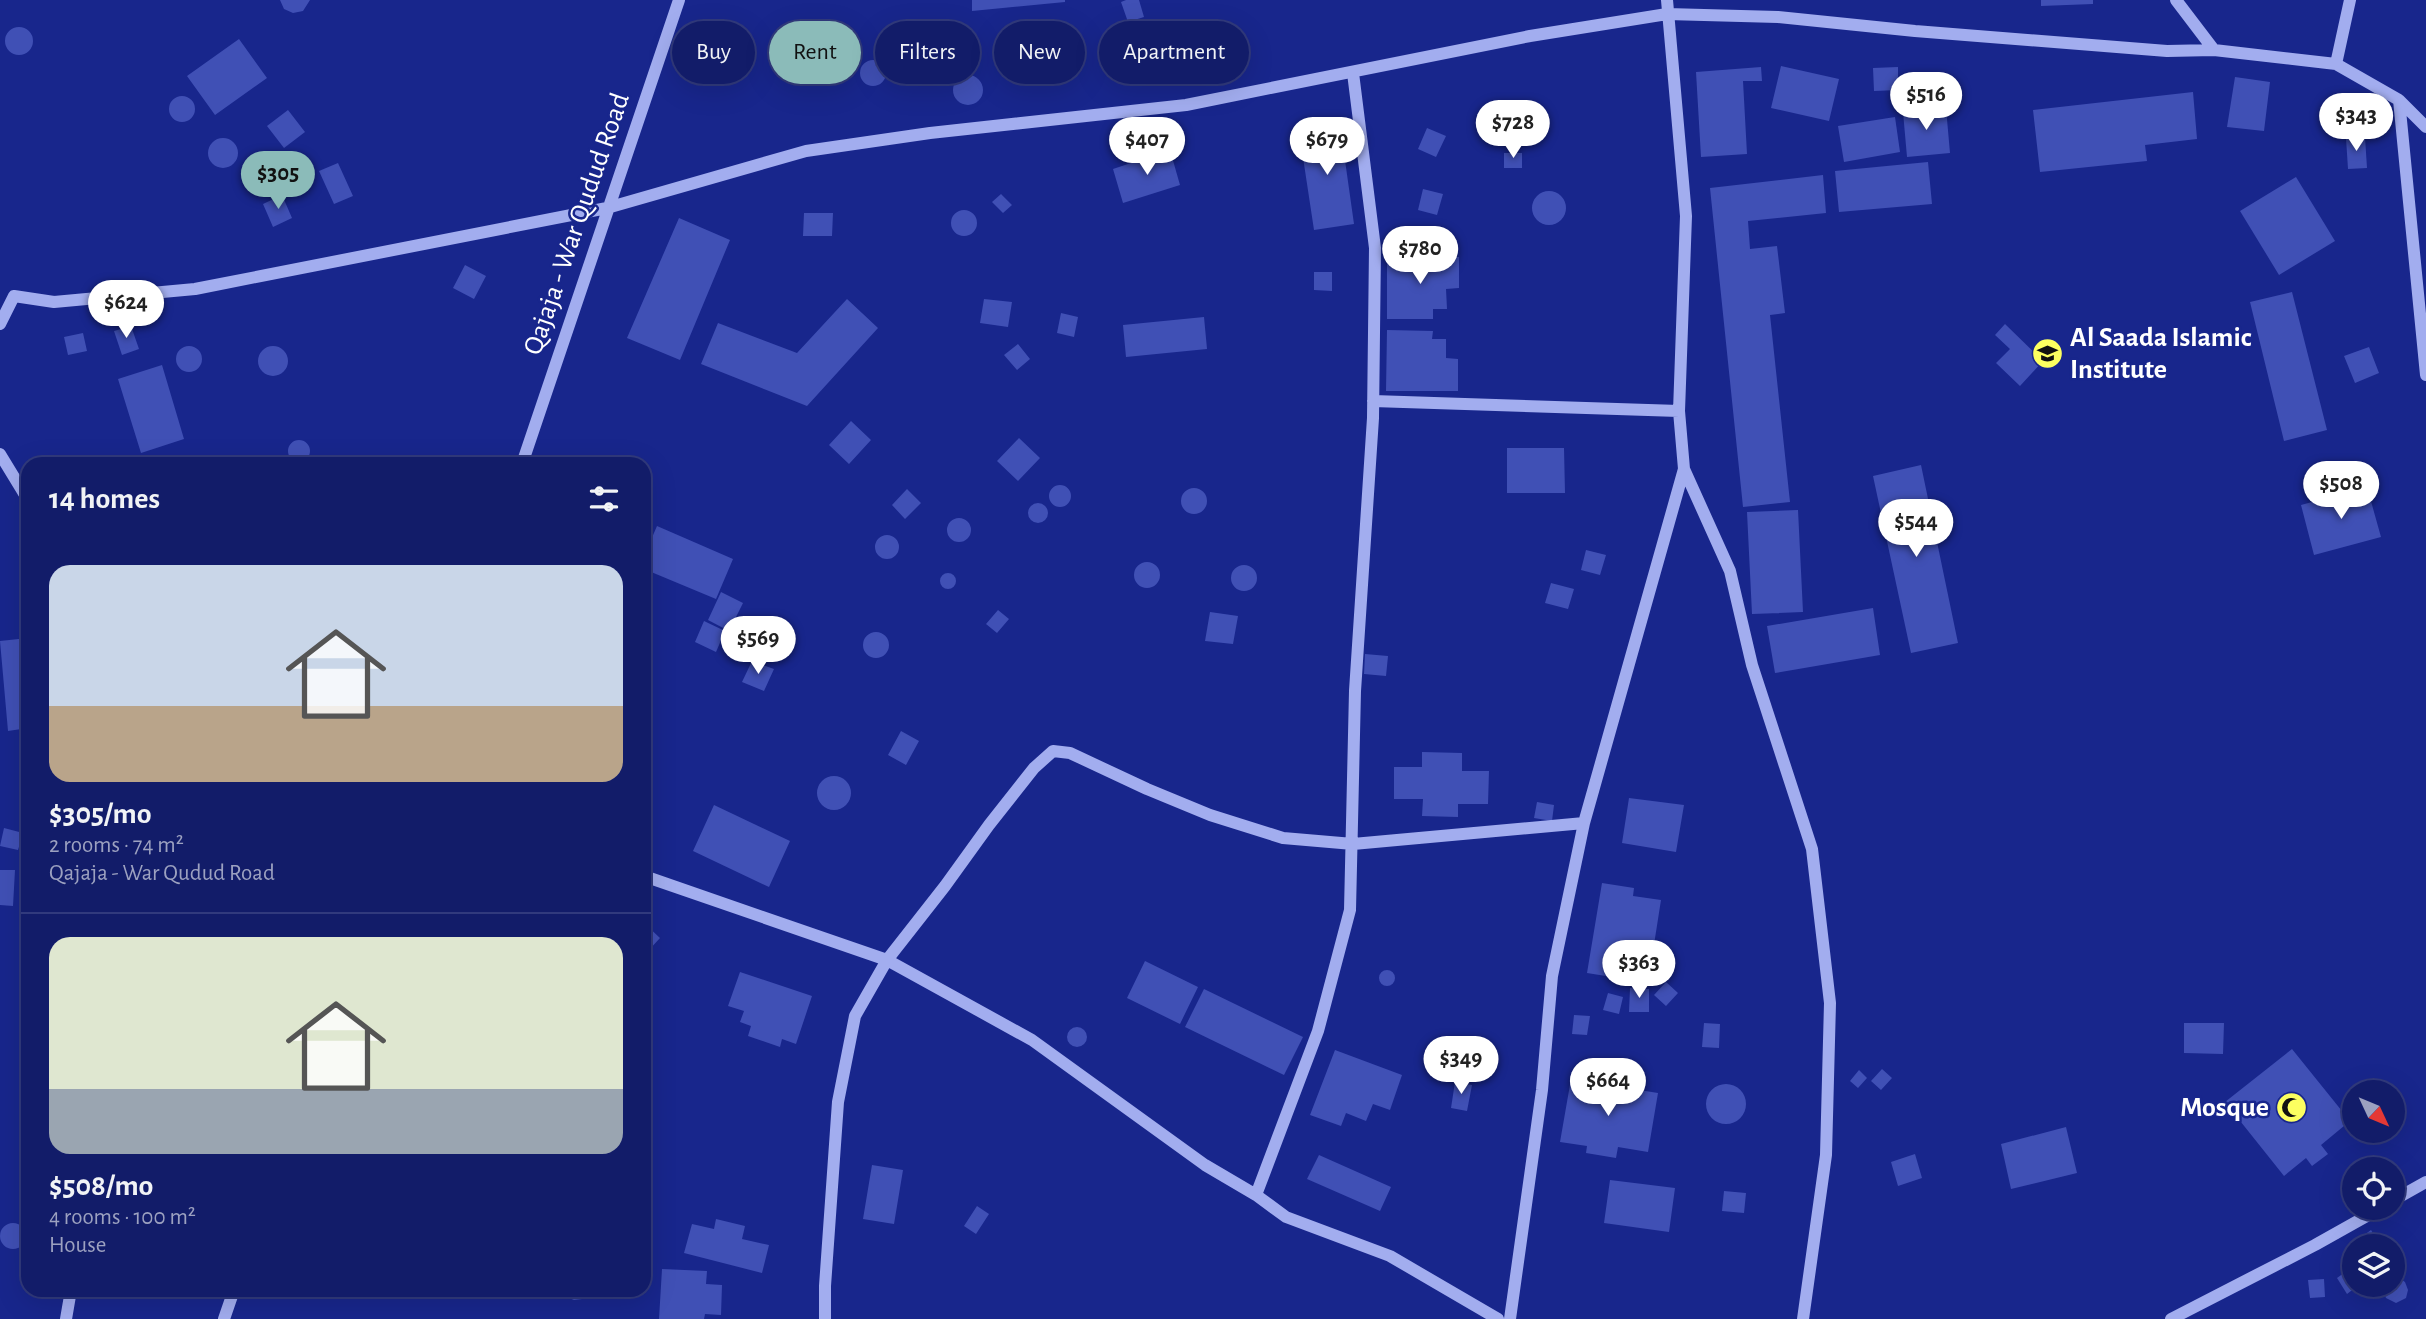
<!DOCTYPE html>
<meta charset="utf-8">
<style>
body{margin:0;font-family:"Alegreya Sans",sans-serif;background:#1b256f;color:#f1f3f6;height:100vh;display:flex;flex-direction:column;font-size:26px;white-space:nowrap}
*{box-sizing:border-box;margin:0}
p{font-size:23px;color:#9ca1c0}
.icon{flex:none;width:38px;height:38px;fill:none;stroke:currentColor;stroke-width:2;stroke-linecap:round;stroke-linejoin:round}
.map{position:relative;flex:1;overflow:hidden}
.drawer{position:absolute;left:21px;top:457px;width:630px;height:840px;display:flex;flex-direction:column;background:#121c69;border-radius:21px;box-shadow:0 7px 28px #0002,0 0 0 2px #313a7d}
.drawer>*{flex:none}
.guide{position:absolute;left:672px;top:21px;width:665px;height:63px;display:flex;gap:14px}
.needle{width:46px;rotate:134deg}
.controls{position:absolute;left:2342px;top:1080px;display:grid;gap:14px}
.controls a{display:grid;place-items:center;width:63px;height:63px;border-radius:50%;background:#121c69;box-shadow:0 7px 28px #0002,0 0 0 2px #313a7d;font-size:35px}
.price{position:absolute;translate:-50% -60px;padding:0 16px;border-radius:24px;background:#fff;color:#222;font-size:23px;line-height:46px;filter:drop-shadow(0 2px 4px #0008)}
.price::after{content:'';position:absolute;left:50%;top:42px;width:21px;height:16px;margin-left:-10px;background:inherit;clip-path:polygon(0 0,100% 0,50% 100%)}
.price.current{background:#8bbbb9;color:#111}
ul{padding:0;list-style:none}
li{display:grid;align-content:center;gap:14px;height:371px;padding:0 28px}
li+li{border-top:2px solid #313a7d}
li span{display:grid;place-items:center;height:217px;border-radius:21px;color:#555}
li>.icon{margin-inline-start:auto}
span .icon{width:126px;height:126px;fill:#fffc;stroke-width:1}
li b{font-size:30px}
h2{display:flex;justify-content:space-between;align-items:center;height:84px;padding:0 28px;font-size:30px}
.tag{padding:0 24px;border-radius:32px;background:#121c69;box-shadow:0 7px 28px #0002,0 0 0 2px #313a7d;font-size:24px;line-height:63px}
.tag.current{background:#8bbbb9;color:#111}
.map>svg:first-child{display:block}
.building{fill:#4050b5}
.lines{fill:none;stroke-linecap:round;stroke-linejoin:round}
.minor{stroke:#a2adef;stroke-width:12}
.labels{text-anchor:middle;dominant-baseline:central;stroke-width:5;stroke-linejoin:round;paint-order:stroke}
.street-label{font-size:28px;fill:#fff;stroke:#18268c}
.poi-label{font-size:28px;font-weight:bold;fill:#fff;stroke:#18268c;text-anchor:start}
</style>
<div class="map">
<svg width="2426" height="1319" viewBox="0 0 2426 1319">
<rect width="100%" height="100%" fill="#18268c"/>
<!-- building -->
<path class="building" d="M280 0H310L303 11 293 13 284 9Z
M972 0H1065V2L972 11Z
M1126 0H1139L1144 17 1128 22 1121 2Z
M2041 0H2093V4L2041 6Z
M1062 25 1066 81 1020 84 1016 28Z
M5 41a14 14 0 1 1 28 0a14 14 0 1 1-28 0Z
M239 39 267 78 215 115 187 76Z
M860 73a13 13 0 1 1 26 0a13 13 0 1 1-26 0Z
M1781 66 1839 79 1829 121 1771 108Z
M1761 67 1762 81H1743L1747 154 1701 157 1696 72Z
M1898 67V90L1874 91 1873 68Z
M953 90a15 15 0 1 1 30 0a15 15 0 1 1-30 0Z
M2235 77 2270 82 2264 131 2227 127Z
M2193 92 2197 139 2145 145 2147 161 2040 172 2033 110Z
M169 109a13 13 0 1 1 26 0a13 13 0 1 1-26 0Z
M1946 108 1950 153 1907 157 1903 112Z
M288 110 305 132 284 148 267 126Z
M1895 117 1900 152 1844 162 1838 126Z
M1340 125 1354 224 1314 230 1299 131Z
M1427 128 1446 136 1436 157 1418 149Z
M2365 137 2367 168 2348 169 2346 138Z
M208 153a15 15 0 1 1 30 0a15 15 0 1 1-30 0Z
M1170 150 1180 185 1123 203 1113 169Z
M1504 153H1522V168H1504Z
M1928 162 1932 204 1839 212 1835 171Z
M338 163 353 196 334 204 319 171Z
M1823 175 1826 213 1748 221 1750 249 1777 246 1785 313 1770 315 1790 502 1743 507 1710 188Z
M2296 177 2335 241 2279 275 2240 211Z
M1423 189 1443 194 1437 215 1418 210Z
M1532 208a17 17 0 1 1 34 0a17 17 0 1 1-34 0Z
M1001 194 1012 205 1003 213 992 202Z
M282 195 292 218 273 227 263 204Z
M951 223a13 13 0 1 1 26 0a13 13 0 1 1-26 0Z
M804 213H833L832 236H803Z
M679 218 730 240 680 360 627 338Z
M1387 257H1459V288L1446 289 1447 309H1433V319H1387Z
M465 265 486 276 474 299 453 288Z
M1314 272H1332V291L1314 290Z
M2292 292 2327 430 2284 441 2250 302Z
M847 299 878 328 807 406 701 364 718 323 797 353Z
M984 299 1012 302 1008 327 980 323Z
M1061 313 1078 317 1074 337 1057 333Z
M1204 317 1207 349 1126 357 1123 325Z
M2005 324 2043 361 2020 386 1996 363 2010 349 1995 335Z
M131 326 139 349 122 355 114 331Z
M1387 330 1433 331 1432 339H1446V358L1458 359V391H1386Z
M83 333 87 351 68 355 64 337Z
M1018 344 1030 359 1017 370 1004 355Z
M258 361a15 15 0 1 1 30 0a15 15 0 1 1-30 0Z
M176 359a13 13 0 1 1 26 0a13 13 0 1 1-26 0Z
M2369 347 2379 373 2355 383 2344 356Z
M162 365 184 439 141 453 118 379Z
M851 421 871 440 849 464 829 445Z
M1019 438 1040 458 1018 481 997 461Z
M288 451a11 11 0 1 1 22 0a11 11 0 1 1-22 0Z
M1507 448H1564L1565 493H1507Z
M1921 465 1958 643 1911 653 1873 476Z
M1049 496a11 11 0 1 1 22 0a11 11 0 1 1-22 0Z
M2367 487 2381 537 2314 555 2301 505Z
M1181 501a13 13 0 1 1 26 0a13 13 0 1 1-26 0Z
M907 489 921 503 905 519 892 505Z
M1028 513a10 10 0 1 1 20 0a10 10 0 1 1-20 0Z
M1798 510 1803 612 1752 614 1747 512Z
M947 530a12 12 0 1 1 24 0a12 12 0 1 1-24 0Z
M657 526 733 559 716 599 644 569V556Z
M875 547a12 12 0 1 1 24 0a12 12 0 1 1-24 0Z
M1586 550 1606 555 1600 575 1581 570Z
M1134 575a13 13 0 1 1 26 0a13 13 0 1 1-26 0Z
M1231 578a13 13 0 1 1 26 0a13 13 0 1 1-26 0Z
M940 581a8 8 0 1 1 16 0a8 8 0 1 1-16 0Z
M1551 583 1574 589 1568 609 1545 603Z
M721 592 743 603 729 631 708 620Z
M1873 608 1880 655 1775 673 1767 626Z
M998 610 1009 619 997 633 986 624Z
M1210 612 1238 616 1233 644 1205 641Z
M704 621 725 631 716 652 695 642Z
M863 645a13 13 0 1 1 26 0a13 13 0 1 1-26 0Z
M28 638V728L8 731 0 641Z
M1365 654 1388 656 1386 676 1364 674Z
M752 661 774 669 764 691 742 682Z
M901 731 919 741 906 765 888 755Z
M1422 752 1462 753V771H1489L1488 804H1458V817L1422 816 1423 799H1394V767H1422Z
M817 793a17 17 0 1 1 34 0a17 17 0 1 1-34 0Z
M1629 798 1684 805 1676 852 1622 843Z
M1537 802 1554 805 1552 821 1534 818Z
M714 805 790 841 769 887 693 851Z
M4 828 23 833 18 850 0 846Z
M0 870H15L13 906 0 905Z
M1602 883 1634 888 1633 896 1661 900 1653 951 1643 949 1637 981 1587 973Z
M644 923 660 938 649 950 644 945Z
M1145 961 1198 987 1180 1024 1127 998Z
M1379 978a8 8 0 1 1 16 0a8 8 0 1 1-16 0Z
M740 972 812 996 796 1044 782 1039 780 1047 748 1036 751 1026 740 1022 744 1011 728 1006Z
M1666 982 1678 993 1666 1006 1654 995Z
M1630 988 1649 989V1012H1629Z
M1204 989 1303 1037 1284 1075 1185 1027Z
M1608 993 1623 997 1619 1014 1603 1010Z
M1574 1015 1590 1016 1587 1035 1572 1034Z
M1704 1023 1720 1024 1719 1048 1702 1047Z
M2184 1023H2224L2223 1054 2184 1053Z
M1067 1037a10 10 0 1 1 20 0a10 10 0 1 1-20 0Z
M2292 1049 2350 1121 2321 1145 2328 1154 2312 1166 2306 1158 2284 1176 2225 1102Z
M1335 1050 1402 1075 1390 1110 1373 1104 1366 1121 1346 1113 1341 1126 1310 1115Z
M1882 1069 1892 1078 1881 1090 1871 1081Z
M1859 1070 1867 1078 1858 1088 1850 1081Z
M1571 1079 1658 1093 1648 1152 1618 1147 1616 1158 1586 1153 1587 1146 1560 1142Z
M1455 1082 1472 1085 1467 1111 1451 1108Z
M1706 1104a20 20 0 1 1 40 0a20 20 0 1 1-40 0Z
M2066 1127 2077 1173 2011 1189 2001 1144Z
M1915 1154 1922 1178 1898 1186 1891 1162Z
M1319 1155 1391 1187 1380 1211 1307 1179Z
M872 1165 903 1170 894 1224 863 1219Z
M1610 1180 1675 1188 1669 1232 1604 1223Z
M1724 1191 1746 1193 1744 1213 1722 1211Z
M977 1206 989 1214 976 1234 964 1226Z
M716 1219 745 1226 742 1239 769 1245 762 1273 684 1253 692 1224 714 1229Z
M0 1236a13 13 0 1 1 26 0a13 13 0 1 1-26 0Z
M2371 1230 2381 1246H2354V1258L2346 1248Z
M2352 1267 2354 1284H2360L2347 1294 2337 1278Z
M662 1269 707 1271 706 1284 722 1285 721 1315 705 1314 704 1319H659Z
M2398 1277 2405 1282 2408 1290 2406 1298 2396 1303 2386 1298 2383 1291 2384 1284H2392V1278Z
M2324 1279 2325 1297 2310 1298 2308 1280Z
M563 1290H589L582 1299 574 1300 569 1298Z"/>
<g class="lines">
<!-- minor -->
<path class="minor" d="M1667 0 1686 216 1679 411 1684 469 1730 571 1752 665 1812 849 1830 1003 1826 1155 1803 1319
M2176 0 2214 50
M2350 0 2336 64 2399 100 2426 375
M2399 100 2426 127
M0 324 14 296 54 302 195 289 607 208 806 151 930 133 1186 105 1530 36 1667 14 1778 17 1915 31 2167 51 2214 50 2336 64
M1373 401 1679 411
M0 454 28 500
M522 464 679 0
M644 876 887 960 1032 1040 1205 1165 1256 1195 1286 1217 1390 1256 1498 1319
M1256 1195 1318 1031 1350 910 1355 691 1373 418 1375 248 1353 73
M2392 1201 2426 1182
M66 1319 71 1290
M224 1319 234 1290
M825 1319V1286L838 1102 855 1016 887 960 945 886 989 825 1034 768 1053 751 1070 753 1147 789 1210 815 1283 838 1353 844 1584 823
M1510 1319 1542 1090 1552 976 1584 823 1684 469
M2171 1319 2315 1245 2381 1208"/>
</g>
<!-- icons -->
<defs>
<symbol id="school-disc" viewBox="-11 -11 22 22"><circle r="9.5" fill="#fcff60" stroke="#18268c"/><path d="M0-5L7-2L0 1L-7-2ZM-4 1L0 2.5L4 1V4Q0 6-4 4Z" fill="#111"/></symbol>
<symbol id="mosque-disc" viewBox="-11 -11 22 22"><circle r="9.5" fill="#fcff60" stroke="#18268c"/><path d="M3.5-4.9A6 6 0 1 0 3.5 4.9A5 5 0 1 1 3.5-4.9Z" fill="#111"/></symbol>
</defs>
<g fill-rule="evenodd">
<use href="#school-disc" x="2030" y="336" width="35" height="35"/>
<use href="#mosque-disc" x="2274" y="1090" width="35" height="35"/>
</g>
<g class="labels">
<!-- street labels -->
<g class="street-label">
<text transform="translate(577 224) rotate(-71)">Qajaja - War Qudud Road</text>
</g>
<!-- poi labels -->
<g class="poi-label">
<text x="2070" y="338">Al Saada Islamic<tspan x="2070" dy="32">Institute</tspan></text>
<text x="2269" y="1108" text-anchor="end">Mosque</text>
</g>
</g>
</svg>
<div class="controls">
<a><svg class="needle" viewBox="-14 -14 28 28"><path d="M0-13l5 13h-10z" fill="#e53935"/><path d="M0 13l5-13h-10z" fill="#9ca1c0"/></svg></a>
<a><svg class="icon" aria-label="locate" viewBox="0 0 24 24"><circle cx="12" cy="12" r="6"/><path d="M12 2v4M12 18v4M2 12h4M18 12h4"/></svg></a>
<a><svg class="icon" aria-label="layers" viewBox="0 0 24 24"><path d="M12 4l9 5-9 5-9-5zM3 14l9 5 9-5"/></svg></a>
</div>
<b class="price" style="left:1926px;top:132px">$516</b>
<b class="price" style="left:2356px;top:153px">$343</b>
<b class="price" style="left:1513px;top:160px">$728</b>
<b class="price" style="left:1147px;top:177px">$407</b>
<b class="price" style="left:1327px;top:177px">$679</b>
<b class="price current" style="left:278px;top:211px">$305</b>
<b class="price" style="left:1420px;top:286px">$780</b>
<b class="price" style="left:126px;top:340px">$624</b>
<b class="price" style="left:2341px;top:521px">$508</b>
<b class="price" style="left:1916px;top:559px">$544</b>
<b class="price" style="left:758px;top:676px">$569</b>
<b class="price" style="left:1639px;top:1000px">$363</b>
<b class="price" style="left:1461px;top:1096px">$349</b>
<b class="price" style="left:1608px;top:1118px">$664</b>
<div class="guide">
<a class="tag">Buy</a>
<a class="tag current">Rent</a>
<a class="tag">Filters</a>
<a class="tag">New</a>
<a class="tag">Apartment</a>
</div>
<section class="drawer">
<h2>14 homes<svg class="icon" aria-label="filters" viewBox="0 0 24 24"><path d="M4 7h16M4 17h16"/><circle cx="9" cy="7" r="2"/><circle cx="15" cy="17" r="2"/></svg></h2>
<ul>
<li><span style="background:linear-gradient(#c9d6e8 65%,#b9a48a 0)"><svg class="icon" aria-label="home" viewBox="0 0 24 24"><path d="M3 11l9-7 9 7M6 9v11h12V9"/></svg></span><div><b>$305/mo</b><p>2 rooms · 74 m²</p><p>Qajaja - War Qudud Road</p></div></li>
<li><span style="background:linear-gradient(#dfe7d0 70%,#9aa5b1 0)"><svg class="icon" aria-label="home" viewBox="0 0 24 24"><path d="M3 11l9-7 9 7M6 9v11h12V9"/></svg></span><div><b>$508/mo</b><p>4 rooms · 100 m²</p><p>House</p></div></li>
</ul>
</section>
</div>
